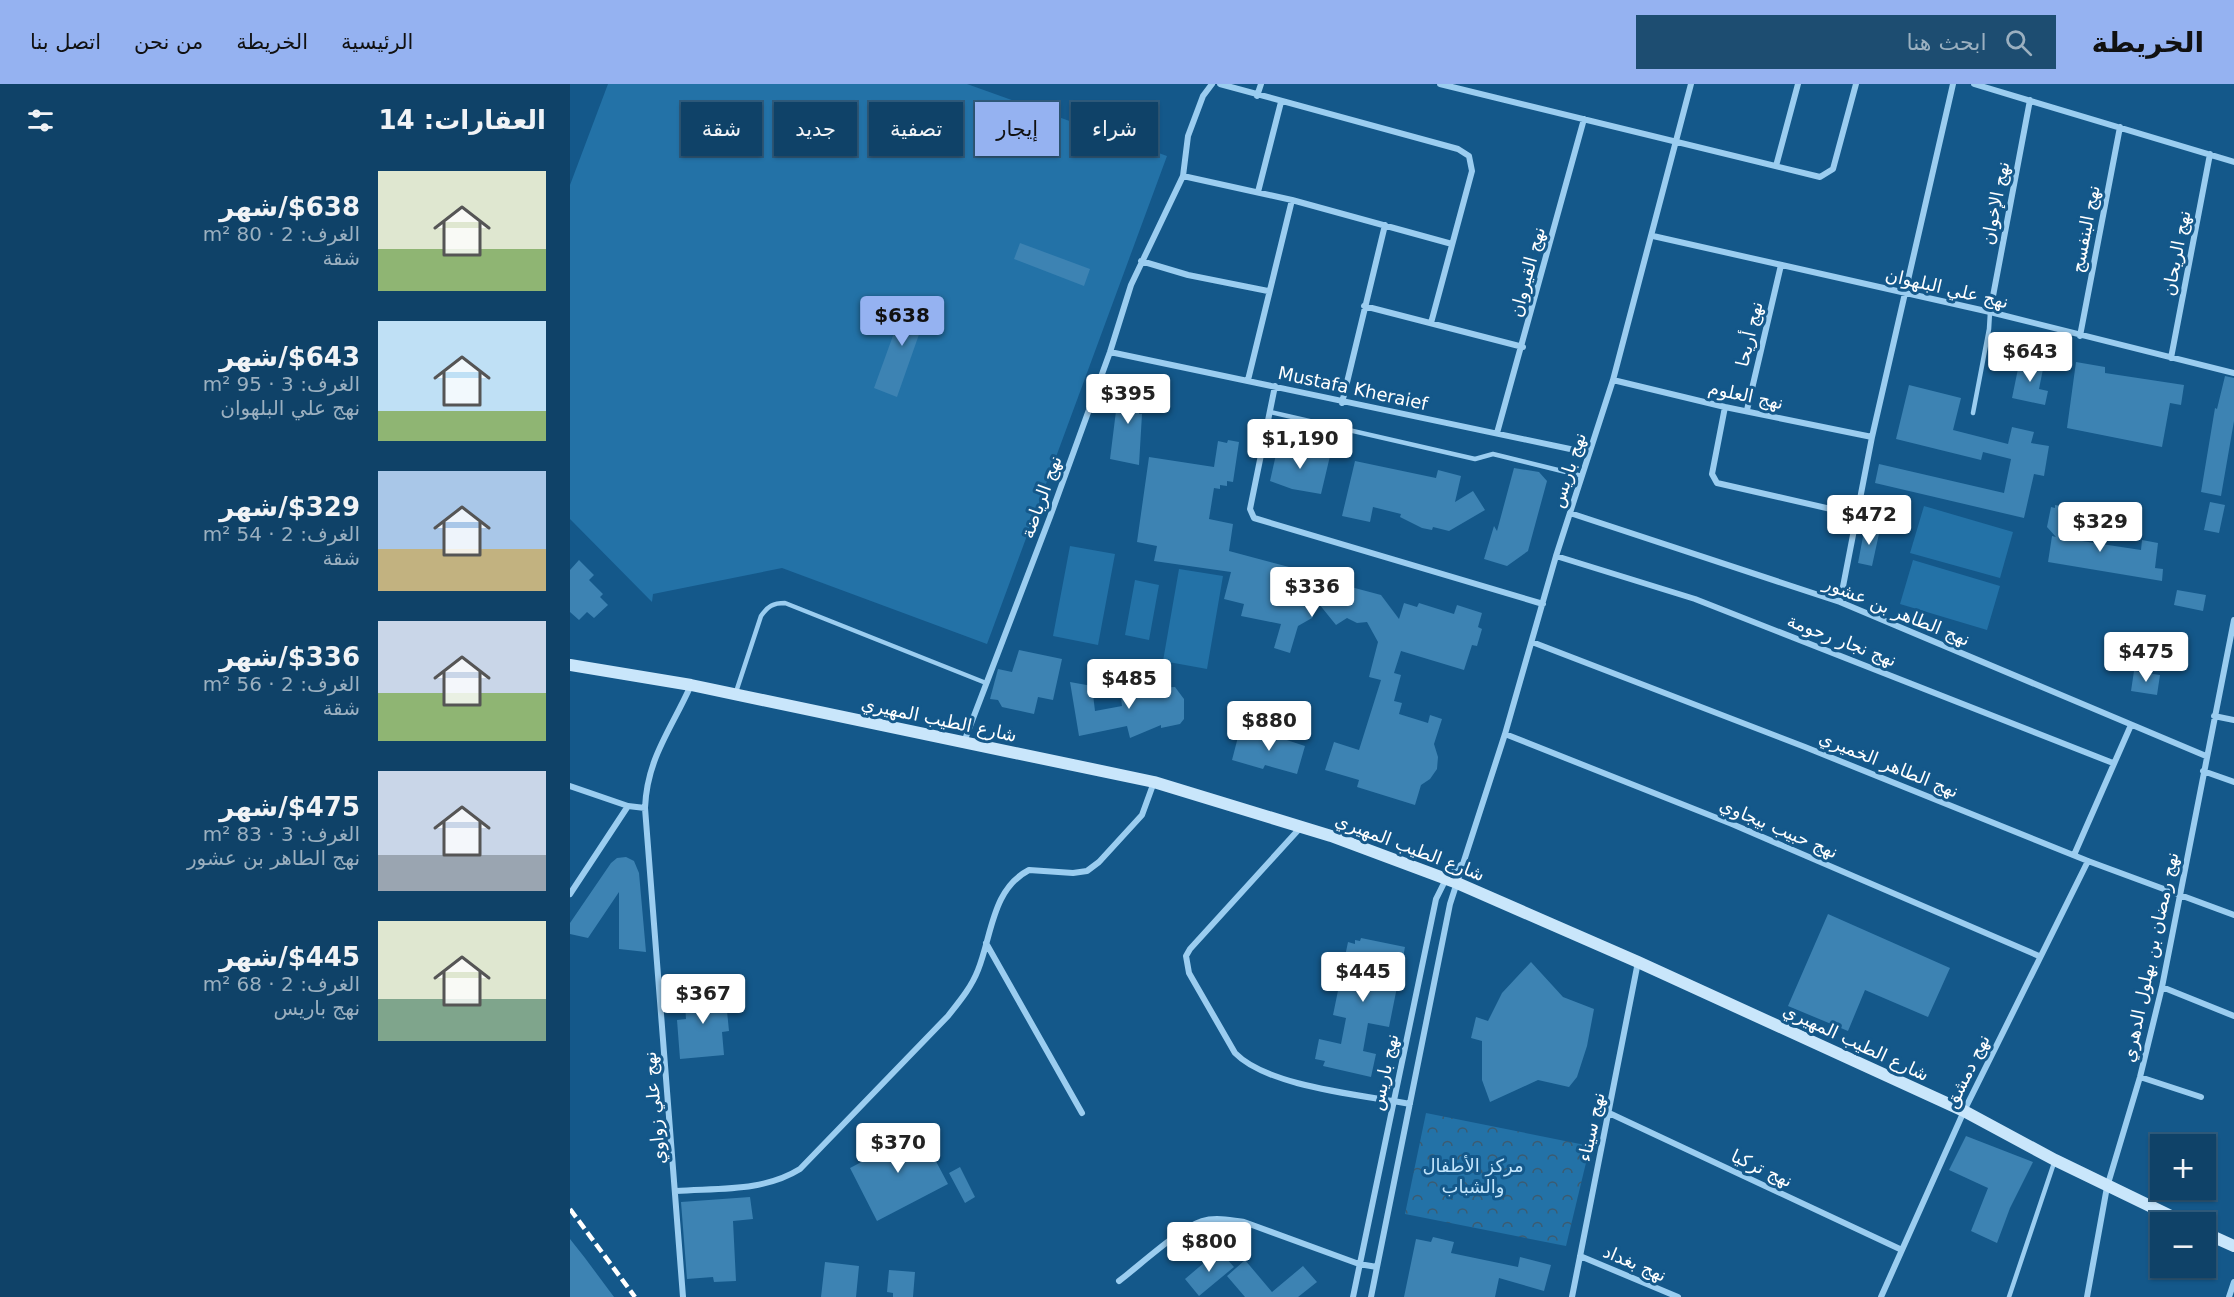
<!DOCTYPE html>
<html lang="ar">
<meta charset="utf-8">
<style>
body{margin:0;font-family:"DejaVu Sans","Noto Naskh Arabic",sans-serif;background:#1d4d71;color:#f1f3f6;direction:rtl;height:100vh;display:flex;flex-direction:column;font-size:22px;white-space:nowrap}
*{box-sizing:border-box;margin:0}
p{font-size:20px;color:#9bb0c0}
.icon{flex:none;width:33px;height:33px;fill:none;stroke:currentColor;stroke-width:2;stroke-linecap:round;stroke-linejoin:round}
.map{position:relative;flex:1;overflow:hidden;direction:ltr}
.side{display:flex;flex-direction:column;background:#0f4268;width:570px}
.side>*{flex:none}
.banner{position:absolute;left:18px;top:18px;width:570px;height:54px;direction:rtl;display:flex;gap:12px}
.fabs{position:absolute;left:1580px;top:1050px;display:grid;gap:12px}
.fabs a{display:grid;place-items:center;width:66px;height:66px;border-radius:0px;background:#0f4268;box-shadow:0 2px 4px #0004,0 0 0 2px #2f5b7c;font-size:30px}
.price{position:absolute;translate:-50% -51px;padding:0 14px;border-radius:6px;background:#fff;color:#222;font-size:20px;line-height:39px;filter:drop-shadow(0 2px 3px #0008)}
.price::after{content:'';position:absolute;left:50%;top:36px;width:18px;height:14px;margin-left:-9px;background:inherit;clip-path:polygon(0 0,100% 0,50% 100%)}
.price.active{background:#95b2f1;color:#111}
ul{padding:0;list-style:none}
li{display:flex;align-items:center;gap:18px;height:150px;padding:0 24px}
li span{display:grid;place-items:center;flex:none;width:168px;height:120px;border-radius:0px;color:#555}
li>.icon{margin-inline-start:auto}
span .icon{width:72px;height:72px;fill:#fffc;stroke-width:1}
li b{font-size:26px}
h2{display:flex;justify-content:space-between;align-items:center;height:72px;padding:0 24px;font-size:26px}
.chip{padding:0 21px;border-radius:0px;background:#0f4268;box-shadow:0 2px 4px #0004,0 0 0 2px #2f5b7c;font-size:21px;line-height:54px}
.chip.active{background:#95b2f1;color:#111}
header{display:flex;align-items:center;gap:36px;box-sizing:border-box;height:84px;padding:0 30px;background:#95b2f1;color:#111}
header strong{font-size:28px}
nav{display:flex;gap:33px;margin-inline-start:auto;font-size:21px}
.search{width:420px;height:54px;background:#1d4d71;display:flex;align-items:center;gap:15px;box-sizing:border-box;padding:0 21px;border-radius:0px;color:#9bb0c0;font-size:22px}
main{display:flex;flex:1;min-height:0}
.map>svg:first-child{display:block}
.grass{fill:#2372a7}
.park{fill:url(#park-crowns)}
.building{fill:#3d83b3}
.lines{fill:none;stroke-linecap:round;stroke-linejoin:round}
.lane{stroke:#9bcdf0;stroke-width:4.5}
.street{stroke:#9bcdf0;stroke-width:6}
.secondary{stroke:#c9e6fb;stroke-width:12}
.rail{stroke:#fff;stroke-width:4.5;stroke-dasharray:10 4.5;stroke-linecap:butt}
.labels{text-anchor:middle;dominant-baseline:central;stroke-width:6;stroke-linejoin:round;paint-order:stroke}
.street-label{font-size:18px;fill:#fff;stroke:#14588a}
.park-label{font-size:18px;fill:#c1e4fb;stroke:#14588a}
</style>
<header>
<strong>الخريطة</strong>
<div class="search"><svg class="icon" aria-label="search" viewBox="0 0 24 24"><circle cx="10" cy="10" r="6"/><path d="M15 15l6 6"/></svg>ابحث هنا</div>
<nav><a>الرئيسية</a><a>الخريطة</a><a>من نحن</a><a>اتصل بنا</a></nav>
</header>
<main>
<div class="map">
<svg width="1664" height="1213" viewBox="0 0 1664 1213">
<defs>
<pattern id="park-crowns" width="20" height="18" patternUnits="userSpaceOnUse" patternTransform="scale(1.5)"><rect width="20" height="18" fill="#2372a7"/><path d="M2 6a3 3 0 1 1 6 0M12 15a3 3 0 1 1 6 0" fill="none" stroke="#3c5b70"/></pattern>
</defs>
<rect width="100%" height="100%" fill="#14588a"/>
<!-- grass -->
<path class="grass" d="M38 0H397L597 72 417 560 212 484 83 510 82 518 0 435V101Z
M1354 422 1443 448 1430 494 1340 469Z
M500 462 545 470 528 561 483 552Z
M1343 476 1430 502 1417 546 1330 520Z
M609 485 653 492 637 585 593 577Z
M565 496 589 501 579 556 555 551Z"/>
<!-- park -->
<path class="park" d="M856 1029 1020 1062 996 1162 835 1130Z"/>
<!-- building -->
<path class="building" d="M450 159 520 185 514 202 444 175Z
M337 213 359 222 327 313 304 304Z
M1450 275 1474 280 1469 305 1478 307 1475 321 1442 314Z
M1506 278 1535 283V289L1614 301 1611 321 1600 319 1592 363 1497 344Z
M553 292H567L569 299V330H572L569 381 540 375 546 327 553 328Z
M1655 292 1664 294V337L1651 412 1631 408 1645 324 1647 325Z
M1339 301 1391 314 1383 346 1438 360 1442 343 1464 348 1461 359 1479 362 1474 392 1464 390 1454 434 1305 399 1309 380 1434 409 1441 375 1413 368 1411 376 1326 355Z
M658 356 669 358 663 398 657 397V402L650 401V405L644 404 639 435 663 440 659 467 757 493 752 514 771 504 774 507 781 503 811 511 829 535 834 519 847 523 849 519 884 530 887 521 912 529 908 543 912 545 907 562 902 561 894 586 831 567 824 589 831 591 824 617 832 619 829 630 858 639 860 631 872 635 864 660 868 673 867 685 860 695 851 701 845 721 787 703 789 696 755 686 764 658 789 666 811 596 799 593 808 558 797 538 787 539 777 534 766 541 749 520 742 534 728 542 720 569 704 564 711 540 671 532 674 520 654 515 661 488 584 477 587 462 567 458 579 373 644 383 648 357 657 359Z
M721 362 760 372 751 410 722 405 700 397 707 366 719 369Z
M785 377 866 394 868 386 891 392 885 418 903 407 915 426 879 447 863 443 862 446 852 444 830 433 831 430 803 423 800 438 772 432Z
M944 384 969 388 977 397 958 467 937 482 914 475 924 442 927 447Z
M1640 418 1655 421 1649 449 1634 446Z
M1485 421 1499 424 1492 454 1571 466 1572 456 1588 459 1585 484 1593 485 1592 497 1478 478 1482 452 1486 453 1477 443 1481 423 1485 424Z
M1295 442 1310 445 1302 482 1288 479Z
M9 476 24 491 19 496 33 510 30 513 38 521 24 534 17 528 9 536 0 528V486Z
M1607 506 1636 511 1633 527 1604 521Z
M449 566 492 575 483 616 468 613 464 630 432 623 428 616 420 615 428 585 442 588Z
M1564 587 1590 591 1587 611 1561 607Z
M500 598 522 602 525 627 552 622 550 606 605 603 614 615V635L610 640 591 644V641L560 654 557 642 509 652Z
M680 644 735 662 727 690 695 681 693 685 662 676 668 653 677 655Z
M56 773 64 777 69 789 76 868 49 865V808L18 854 0 850V839L41 779 47 774Z
M1258 830 1380 884 1358 933 1295 906 1278 947 1218 922Z
M791 854 835 863 819 943 798 939 793 967 806 970 801 993 753 982 755 977 745 975 749 955 771 960 776 934 763 931 778 858 785 860V856L790 857Z
M961 878 993 913 1024 925 1017 962 1007 993 999 1003 968 996 920 1018 912 996V957L901 954 906 933 918 937 932 909Z
M132 904V909L151 908 152 917H156L159 947 152 948 154 971 110 975 107 936 116 935 114 905Z
M324 1048 330 1060 351 1049 378 1100 307 1137 280 1084 301 1073 296 1063Z
M1396 1052 1463 1078 1440 1124 1427 1159 1401 1147 1418 1104 1379 1086Z
M390 1083 405 1113 395 1119 379 1089Z
M180 1113 183 1135 163 1137 166 1197 144 1198 143 1193 117 1195 111 1118Z
M863 1153 884 1158 881 1169 948 1183 950 1173 981 1181 974 1207 929 1194 925 1213H834L846 1155 861 1158Z
M0 1155 15 1174 44 1213H0Z
M649 1166 664 1183 629 1212 615 1195Z
M675 1176 702 1208 733 1182 747 1198 728 1213H675L657 1192Z
M255 1178 289 1182 286 1213H251Z
M319 1186 345 1188 343 1213H323V1209L317 1208Z"/>
<g class="lines">
<!-- lane -->
<path class="lane" d="M700 328 905 375 923 370 1012 392
M1403 329 1419 245 1420 228
M166 608 191 532C198 522 203 519 215 519L416 599
M1439 1213 1485 1076"/>
<!-- street -->
<path class="street" d="M650 0 888 65 899 72 902 87 861 239
M870 0 1250 93 1263 85 1286 0
M1404 0 1664 78
M687 12 691 0
M1206 82 1228 0
M613 92 722 116 882 160
M688 108 711 18
M1083 152 1420 228 1664 289
M571 177 618 191 698 207
M794 222 953 263
M1420 228 1460 16
M1510 252 1550 43
M540 268 1019 369
M1601 274 1640 70
M678 296 722 116
M1043 296 1155 323 1302 353
M705 302 680 425 684 434 973 520
M772 319 815 141
M1155 323 1142 390 1147 399 1287 431
M1177 326 1211 181
M927 349 1014 35
M1000 429 1270 518 1636 672
M986 472 1125 515 1543 679
M1270 518 1302 353 1383 0
M962 558 1235 663 1518 777 1664 831
M1644 632 1664 636
M935 650 1162 740 1469 872
M394 658 480 433 540 268 561 201 613 92 618 52 633 12 642 0
M1633 687 1664 698
M0 702 58 722
M731 743 620 865 616 872 619 889 665 969C698 1003 793 1011 840 1020
M1504 771 1561 641
M0 810 58 722 75 724
M416 859 512 1029
M1592 903 1664 932
M1570 993 1631 1013
M1039 1029 1332 1166
M106 1107C148 1104 193 1108 230 1085L378 932C389 918 401 904 408 886 422 851 422 805 459 786L503 789 517 787 529 778 572 731 584 698
M1010 1172 1108 1213
M549 1197C569 1182 610 1144 632 1137 645 1133 661 1136 674 1138L789 1180 807 1183
M113 1213 75 724C77 674 101 646 121 601
M783 1213 866 815 876 795 891 781
M801 1213 880 820 935 650 986 472 1043 296 1121 0
M1002 1213 1068 878
M1311 1213 1394 1027 1518 777
M1517 1213 1537 1103 1570 993 1592 903 1664 536
M1659 1213 1664 1198"/>
<!-- secondary -->
<path class="secondary" d="M0 581 121 601 584 698 761 752 887 799 1068 878 1394 1027 1485 1076 1613 1138
M1635 1149 1664 1162"/>
<!-- rail -->
<path class="rail" d="M0 1125 65 1213"/>
</g>
<g class="labels">
<!-- street labels -->
<g class="street-label">
<text transform="translate(1425 119) rotate(-79)">نهج الإخوان</text>
<text transform="translate(1515 145) rotate(-79)">نهج البنفسج</text>
<text transform="translate(1606 169) rotate(-79)">نهج الريحان</text>
<text transform="translate(957 188) rotate(-75)">نهج القيروان</text>
<text transform="translate(1377 204) rotate(13)">نهج علي البلهوان</text>
<text transform="translate(1179 250) rotate(-77)">نهج أريحا</text>
<text transform="translate(783 304) rotate(12)">Mustafa Kheraief</text>
<text transform="translate(1176 311) rotate(12)">نهج العلوم</text>
<text transform="translate(998 386) rotate(-72)">نهج باريس</text>
<text transform="translate(471 413) rotate(-70)">نهج الرياضة</text>
<text transform="translate(1327 527) rotate(22)">نهج الطاهر بن عشور</text>
<text transform="translate(1272 556) rotate(21)">نهج نجار رحومة</text>
<text transform="translate(369 635) rotate(12)">شارع الطيب المهيري</text>
<text transform="translate(1319 680) rotate(22)">نهج الطاهر الخميري</text>
<text transform="translate(1209 744) rotate(23)">نهج حبيب بيجاوي</text>
<text transform="translate(840 763) rotate(21)">شارع الطيب المهيري</text>
<text transform="translate(1580 873) rotate(-78)">نهج رمضان بن بهلول الدهري</text>
<text transform="translate(1286 958) rotate(25)">شارع الطيب المهيري</text>
<text transform="translate(1397 987) rotate(-64)">نهج دمشق</text>
<text transform="translate(814 988) rotate(-78)">نهج باريس</text>
<text transform="translate(84 1024) rotate(-95)">نهج علي زواوي</text>
<text transform="translate(1021 1043) rotate(-78)">نهج سيناء</text>
<text transform="translate(1192 1084) rotate(25)">نهج تركيا</text>
<text transform="translate(1065 1179) rotate(23)">نهج بغداد</text>
</g>
<!-- park labels -->
<g class="park-label">
<text x="903" y="1081">مركز الأطفال<tspan x="903" dy="21">والشباب</tspan></text>
</g>
</g>
</svg>
<div class="fabs">
<a>+</a>
<a>−</a>
</div>
<b class="price active" style="left:332px;top:263px">$638</b>
<b class="price" style="left:1460px;top:299px">$643</b>
<b class="price" style="left:558px;top:341px">$395</b>
<b class="price" style="left:730px;top:386px">$1,190</b>
<b class="price" style="left:1299px;top:462px">$472</b>
<b class="price" style="left:1530px;top:469px">$329</b>
<b class="price" style="left:742px;top:534px">$336</b>
<b class="price" style="left:1576px;top:599px">$475</b>
<b class="price" style="left:559px;top:626px">$485</b>
<b class="price" style="left:699px;top:668px">$880</b>
<b class="price" style="left:793px;top:919px">$445</b>
<b class="price" style="left:133px;top:941px">$367</b>
<b class="price" style="left:328px;top:1090px">$370</b>
<b class="price" style="left:639px;top:1189px">$800</b>
<div class="banner">
<a class="chip">شراء</a>
<a class="chip active">إيجار</a>
<a class="chip">تصفية</a>
<a class="chip">جديد</a>
<a class="chip">شقة</a>
</div>
</div>
<section class="side">
<h2>العقارات: 14<svg class="icon" aria-label="filters" viewBox="0 0 24 24"><path d="M4 7h16M4 17h16"/><circle cx="9" cy="7" r="2"/><circle cx="15" cy="17" r="2"/></svg></h2>
<ul>
<li><span style="background:linear-gradient(#dfe7d0 65%,#8fb573 0)"><svg class="icon" aria-label="home" viewBox="0 0 24 24"><path d="M3 11l9-7 9 7M6 9v11h12V9"/></svg></span><div><b>$638/شهر</b><p>الغرف: 2 · 80 m²</p><p>شقة</p></div></li>
<li><span style="background:linear-gradient(#bfe0f5 75%,#8fb573 0)"><svg class="icon" aria-label="home" viewBox="0 0 24 24"><path d="M3 11l9-7 9 7M6 9v11h12V9"/></svg></span><div><b>$643/شهر</b><p>الغرف: 3 · 95 m²</p><p>نهج علي البلهوان</p></div></li>
<li><span style="background:linear-gradient(#a9c7e8 65%,#c2b280 0)"><svg class="icon" aria-label="home" viewBox="0 0 24 24"><path d="M3 11l9-7 9 7M6 9v11h12V9"/></svg></span><div><b>$329/شهر</b><p>الغرف: 2 · 54 m²</p><p>شقة</p></div></li>
<li><span style="background:linear-gradient(#c9d6e8 60%,#8fb573 0)"><svg class="icon" aria-label="home" viewBox="0 0 24 24"><path d="M3 11l9-7 9 7M6 9v11h12V9"/></svg></span><div><b>$336/شهر</b><p>الغرف: 2 · 56 m²</p><p>شقة</p></div></li>
<li><span style="background:linear-gradient(#c9d6e8 70%,#9aa5b1 0)"><svg class="icon" aria-label="home" viewBox="0 0 24 24"><path d="M3 11l9-7 9 7M6 9v11h12V9"/></svg></span><div><b>$475/شهر</b><p>الغرف: 3 · 83 m²</p><p>نهج الطاهر بن عشور</p></div></li>
<li><span style="background:linear-gradient(#dfe7d0 65%,#7fa58c 0)"><svg class="icon" aria-label="home" viewBox="0 0 24 24"><path d="M3 11l9-7 9 7M6 9v11h12V9"/></svg></span><div><b>$445/شهر</b><p>الغرف: 2 · 68 m²</p><p>نهج باريس</p></div></li>
</ul>
</section>
</main>
